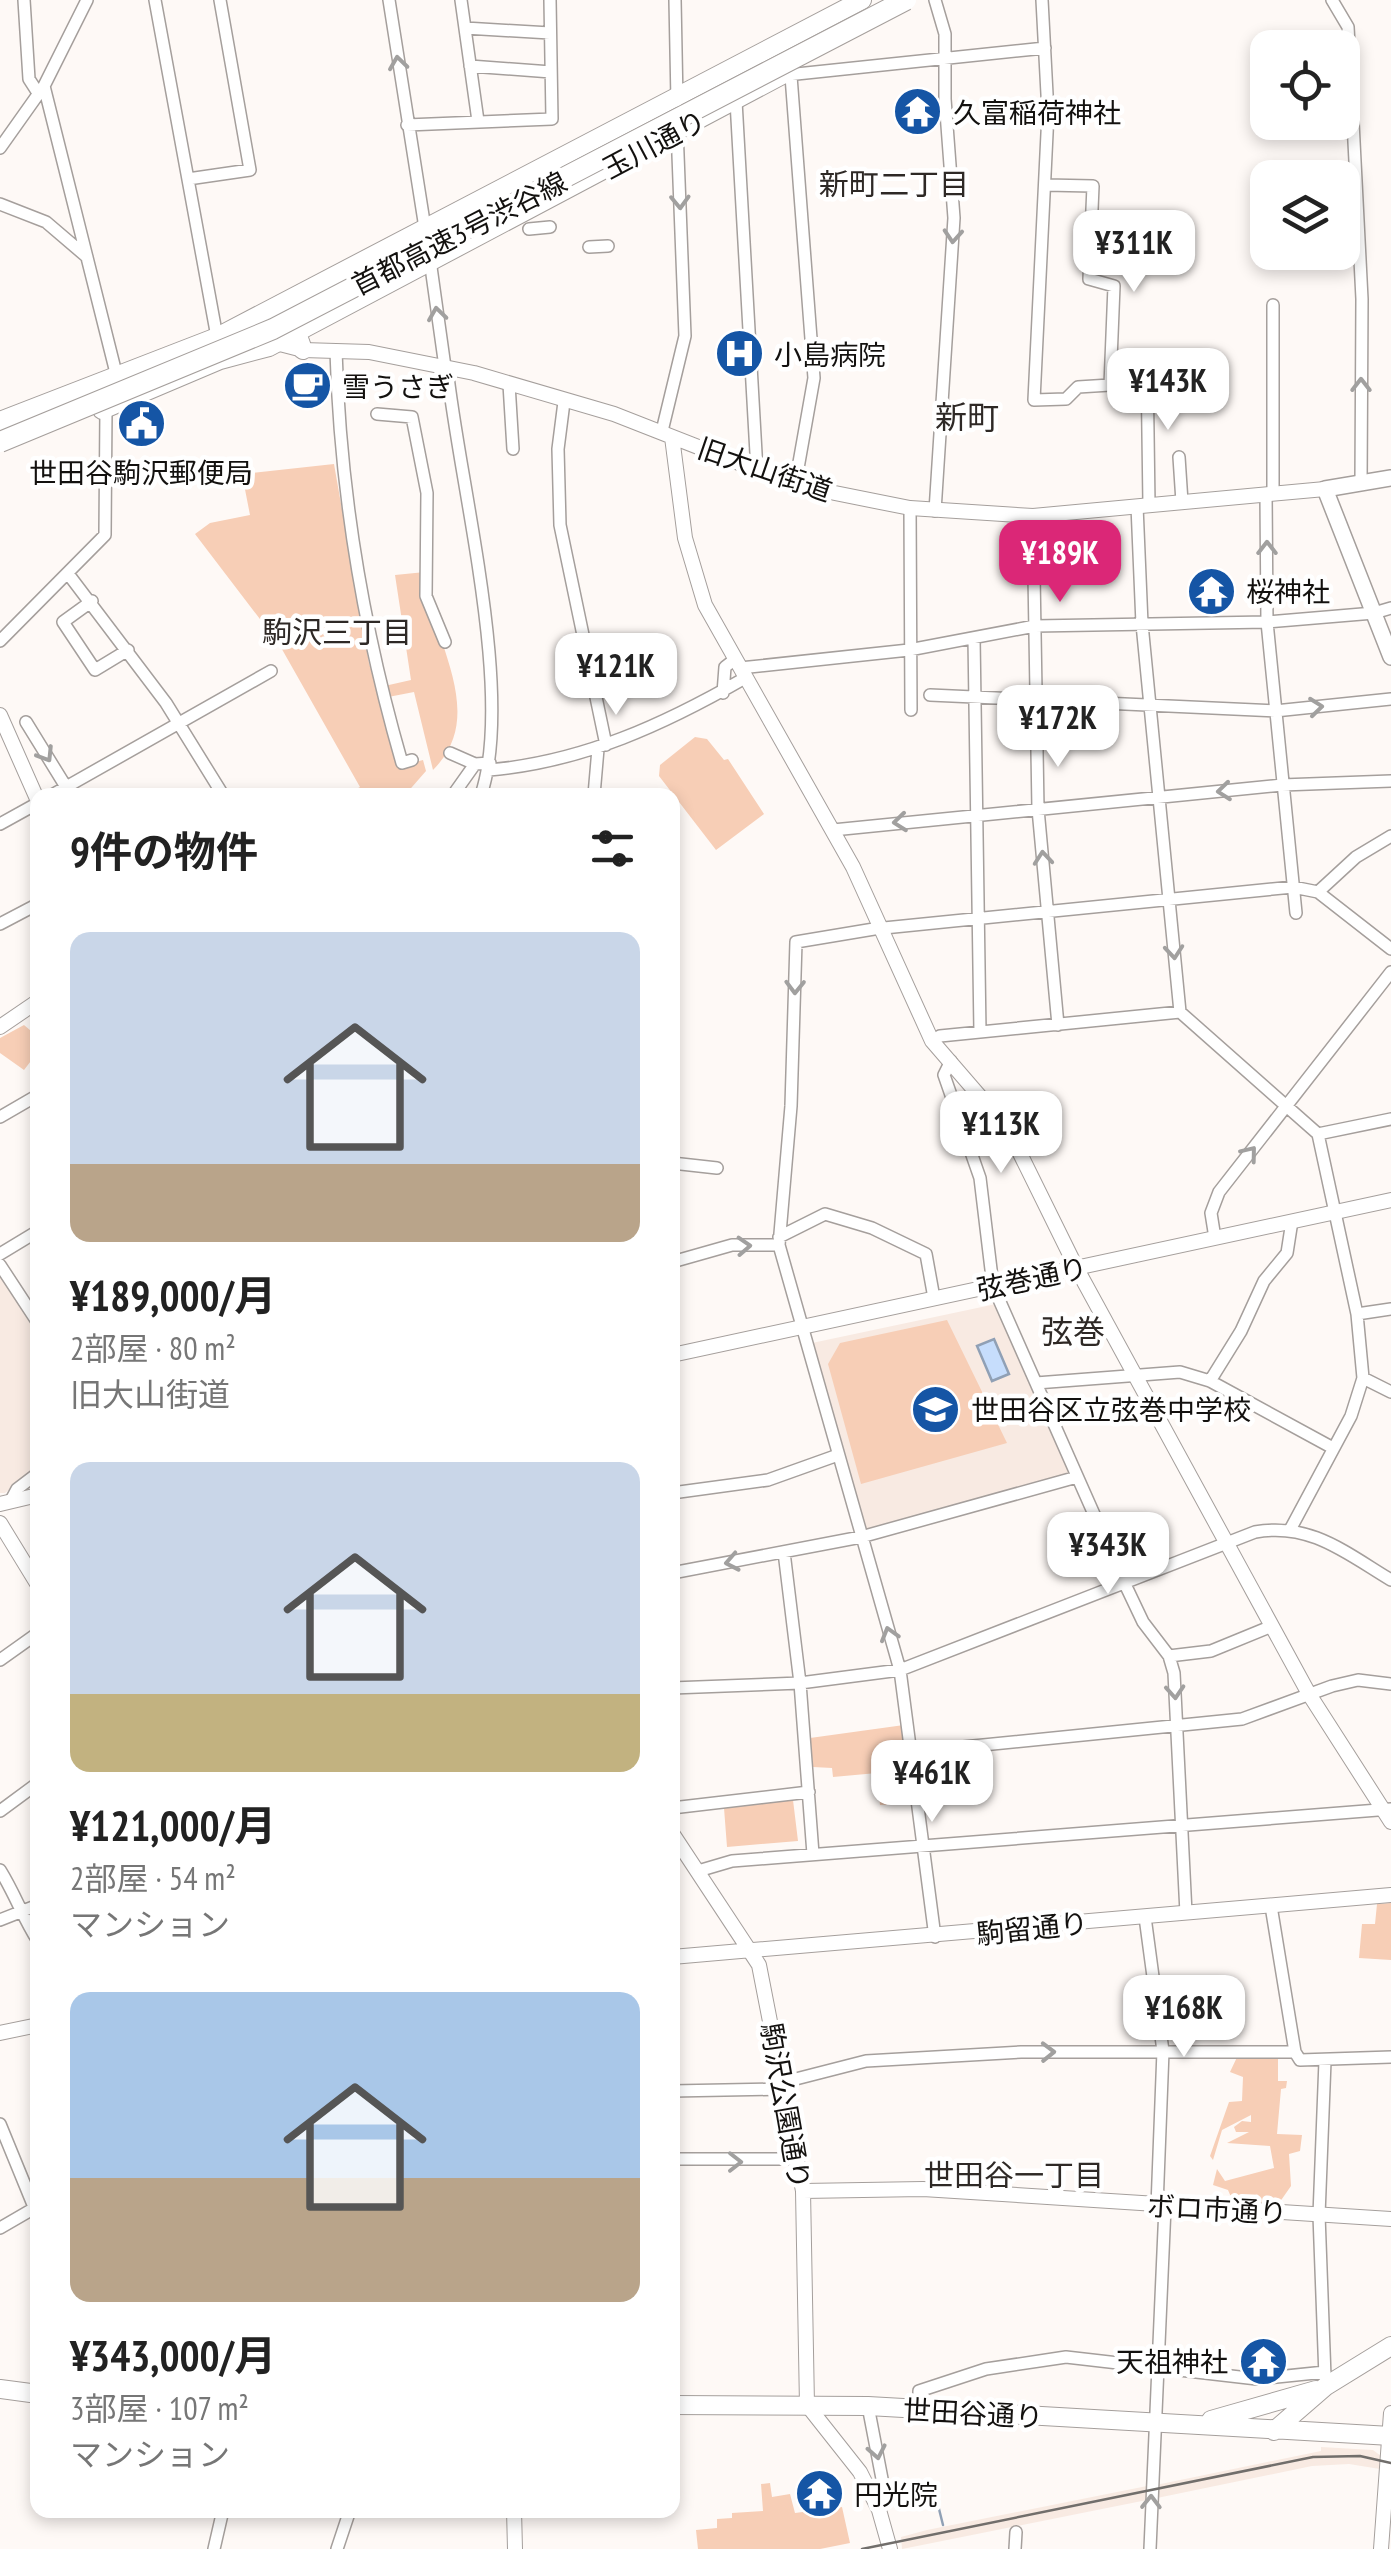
<!DOCTYPE html>
<html lang="ja">
<meta charset="utf-8">
<style>
body{margin:0;font-family:"PT Sans Narrow","Noto Sans JP",sans-serif;background:#f2f2f2;color:#222;height:100vh;display:flex;flex-direction:column;font-size:38px;white-space:nowrap}
*{box-sizing:border-box;margin:0}
p{font-size:32px;color:#767676}
.icon{flex:none;width:55px;height:55px;fill:none;stroke:currentColor;stroke-width:2;stroke-linecap:round;stroke-linejoin:round}
.map{position:relative;flex:1;overflow:hidden}
.details{position:absolute;left:30px;top:788px;width:650px;height:1730px;display:flex;flex-direction:column;background:#fff;border-radius:20px;box-shadow:0 5px 15px #0003}
.details>*{flex:none}
.fabs{position:absolute;left:1250px;top:30px;display:grid;gap:20px}
.fabs a{display:grid;place-items:center;width:110px;height:110px;border-radius:20px;background:#fff;box-shadow:0 5px 15px #0003;font-size:50px}
.price{position:absolute;translate:-50% -85px;padding:0 22px;border-radius:20px;background:#fff;color:#222;font-size:32px;line-height:65px;filter:drop-shadow(0 2px 5px #0008)}
.price::after{content:'';position:absolute;left:50%;top:60px;width:30px;height:22px;margin-left:-15px;background:inherit;clip-path:polygon(0 0,100% 0,50% 100%)}
.price.active{background:#db2777;color:#fff}
ul{padding:0;list-style:none}
li{display:grid;align-content:center;gap:20px;height:530px;padding:0 40px}
li span{display:grid;place-items:center;height:310px;border-radius:20px;color:#555}
li>.icon{margin-inline-start:auto}
span .icon{width:180px;height:180px;fill:#fffc;stroke-width:1}
li b{font-size:42px}
h2{display:flex;justify-content:space-between;align-items:center;height:120px;padding:0 40px;font-size:42px}
.map>svg:first-child{display:block}
.built{fill:#f8eae2}
.green{fill:#f7ceb6}
.water{fill:#c6ddfc;stroke:#90a0b5;stroke-width:2.5}
.lines{fill:none;stroke-linecap:round;stroke-linejoin:round}
.stream{stroke:#90a0b5;stroke-width:2.5}
.minor-casing{stroke:#a59f9c;stroke-width:14}
.tertiary-casing{stroke:#a59f9c;stroke-width:16}
.secondary-casing{stroke:#a59f9c;stroke-width:18}
.primary-casing{stroke:#a59f9c;stroke-width:20}
.trunk-casing{stroke:#a59f9c;stroke-width:20}
.minor{stroke:#fff;stroke-width:11}
.tertiary{stroke:#fff;stroke-width:14}
.secondary{stroke:#fff;stroke-width:15}
.primary{stroke:#fff;stroke-width:18}
.trunk{stroke:#fff;stroke-width:18}
.tram{stroke:#716e6b;stroke-width:2.5}
.motorway-bridge-casing{stroke:#a59f9c;stroke-width:22;stroke-linecap:butt}
.motorway-bridge{stroke:#fff;stroke-width:20}
.oneway{stroke:#a1a09f}
.labels{text-anchor:middle;dominant-baseline:central;stroke-width:9;stroke-linejoin:round;paint-order:stroke}
.poi-label{font-size:28px;fill:#13110f;stroke:#fff;text-anchor:start}
.street-label{font-size:28px;fill:#13110f;stroke:#fff}
.neighbourhood-label{font-size:30px;fill:#2e2926;stroke:#fff}
.quarter-label{font-size:32px;fill:#2e2926;stroke:#fff}
</style>
<div class="map">
<svg width="1391" height="2549" viewBox="0 0 1391 2549">
<rect width="100%" height="100%" fill="#fef9f6"/>
<!-- built -->
<path class="built" d="M0 1274 38 1333 37 1467 5 1493H0Z
M996 1304 1071 1474 865 1531 812 1343Z
M1321 2447 1373 2450 1381 2456 1380 2469 1349 2464 1312 2466 1157 2498 1156 2485 1321 2451Z
M1147 2486V2500L902 2549 901 2537 927 2530Z"/>
<!-- green -->
<path class="green" d="M334 464 369 663 400 766 423 760 426 771 405 795H346L360 787 279 644 195 534 210 523 250 515 242 474Z
M425 572C428 637 491 712 433 770L414 692 383 698 380 687 411 680 395 575Z
M695 737 707 739 724 760 728 759 764 814 716 850 659 776 660 765Z
M24 1025 37 1036V1053L24 1070 0 1053V1038Z
M947 1320 1007 1443 861 1484 828 1364 840 1343Z
M904 1725 914 1803 880 1805 877 1773 833 1777 832 1768 813 1767 810 1738Z
M793 1800 798 1841 727 1847 724 1808Z
M1391 1903V1960L1359 1958 1362 1924H1375L1377 1904Z
M1239 2053H1278V2081H1287L1286 2088 1281 2089 1277 2134 1302 2135 1300 2151 1289 2154 1291 2186 1277 2206 1234 2204 1228 2190 1213 2185 1217 2169 1225 2181 1274 2168 1270 2146 1227 2143 1249 2132H1236L1234 2127 1242 2121 1251 2122V2115L1222 2130 1213 2160 1210 2156 1229 2102 1242 2101 1243 2077 1230 2072Z
M770 2483 772 2497 790 2494 795 2513 842 2507 850 2543 820 2549H698L696 2530 717 2528V2519L732 2518V2513L763 2511 761 2484Z"/>
<!-- water -->
<path class="water" d="M994 1339 1009 1374 992 1381 977 1346Z"/>
<g class="lines">
<!-- stream -->
<path class="stream" d="M936 2497 943 2525"/>
<defs>
<path id="minor" d="M24 0 29 79 38 93
M155 0 217 337
M389 0 425 228
M461 0 478 121
M675 0 677 101
M1042 0 1048 113 1034 400 1066 399 1078 387 1110 385 1114 286 1089 279 1093 186 1046 185
M1332 0 1348 27 1350 63 1362 299 1361 483
M465 28 550 33
M470 66 551 72
M787 75 1045 48
M791 76 814 378 795 485
M44 86 116 373
M736 101 757 471
M407 125 552 119 550 0
M0 148 44 86 87 0
M188 179 250 170 220 0
M0 204 46 222 87 257
M529 229 550 227
M589 247 608 246
M430 260 445 367
M336 351C340 491 363 628 402 763L412 760
M1147 363 1149 505
M447 368C459 482 515 693 481 795
M509 384 513 449
M564 402 558 449 560 525 606 745
M377 414 412 417 427 493 426 596 445 642
M662 431 685 336 677 129
M1179 457 1182 502
M1273 493V305
M1266 494 1267 622 1296 913
M1137 506 1142 624 1180 1012
M910 508 911 710
M935 511 954 218 945 99V34L935 0
M1033 516 1038 809 1058 1025
M69 575 166 703 223 795
M92 601 63 622 95 670 128 650
M974 638 980 1032
M0 641 105 535 106 409
M740 668 909 650 1035 626 1267 622 1374 613 1391 608
M723 693 725 667 734 660
M930 695 1275 711 1391 699
M26 722 71 795
M450 753 475 764
M489 770C583 762 665 724 745 678
M52 795 271 671
M453 795 475 764 490 763
M594 795 598 749
M0 824 38 803
M833 830 1282 785 1391 781
M1318 892 1356 857 1391 836
M0 924 38 904
M932 1041 940 1036 1180 1012 1318 1134 1357 1314 1363 1378 1351 1416 1291 1528
M951 1061 944 1075 980 1178 993 1286 1124 1582 1143 1622 1169 1656 1174 1673 1186 1913
M0 1117 38 1095
M1318 1134 1391 1119
M672 1163 717 1168
M779 1237 825 1214 872 1228 926 1254 934 1298
M1215 1238 1211 1213 1219 1192 1391 972
M0 1254 38 1231
M672 1262 732 1245H779
M0 1265 38 1323
M1357 1314 1391 1309
M1363 1378 1391 1392
M1210 1381 1241 1331 1264 1281 1287 1253 1292 1221
M1036 1383 1180 1372 1210 1381 1333 1448
M672 1493 768 1480 838 1455
M10 1502 17 1489 38 1473
M784 1552 800 1683 813 1854
M672 1573 861 1537 1077 1477
M1169 1656 1211 1651 1272 1626
M0 1660 38 1633
M672 1688 800 1683 900 1670 1255 1532C1310 1522 1346 1553 1391 1580
M913 1752 1242 1719 1332 1686 1358 1680 1391 1684
M672 1808 809 1792
M0 1811 38 1783
M0 1870C15 1894 23 1918 38 1941
M698 1871 732 1861 1391 1809
M1271 1906 1295 2052
M1145 1917 1163 2051 1157 2206
M0 1920 38 1905
M935 1937 900 1670 779 1245 791 1106 796 942 874 929 1293 887 1318 892 1391 949
M784 2082 866 2061 1021 2052H1295L1300 2060 1391 2057
M672 2091 785 2089
M0 2124 34 2207
M672 2159H798
M0 2228 38 2206
M1325 2377 1319 2215 1325 2061
M868 2406 883 2484 871 2492
M919 2409V2391L986 2369 1066 2357 1257 2379 1325 2372
M214 2549 223 2510
M337 2549 350 2510
M1015 2549 1016 2532
M1150 2549 1165 2207"/>
<path id="tertiary" d="M272 342 303 350 369 352 474 373 614 414 795 485 910 508 1033 516 1325 489
M672 437 685 538 705 605 853 867 932 1041 1008 1129 1077 1269 1309 1694 1391 1822
M0 715 38 801
M0 1027 38 1001
M672 1355 1391 1200
M0 1504 38 1495
M0 1523 38 1585
M672 1833 759 1965 803 2191 807 2405 860 2472 879 2510 890 2549
M672 1957 1391 1895
M0 2033 38 2025
M803 2191 923 2189 1391 2219
M514 2510 515 2549
M1381 2549 1391 2413"/>
<path id="secondary" d="M1391 478 1325 489 1391 657"/>
<path id="primary" d="M0 2389 38 2394
M672 2405 868 2406 1391 2436
M1211 2420 1316 2390
M1274 2431 1326 2386 1391 2346"/>
<path id="trunk" d="M296 330 303 350
M102 410 220 360 269 347 786 73
M0 421 217 337 862 0"/>
</defs>
<!-- minor casing -->
<use href="#minor" class="minor-casing"/>
<!-- tertiary casing -->
<use href="#tertiary" class="tertiary-casing"/>
<!-- secondary casing -->
<use href="#secondary" class="secondary-casing"/>
<!-- primary casing -->
<use href="#primary" class="primary-casing"/>
<!-- trunk casing -->
<use href="#trunk" class="trunk-casing"/>
<!-- minor -->
<use href="#minor" class="minor"/>
<!-- tertiary -->
<use href="#tertiary" class="tertiary"/>
<!-- secondary -->
<use href="#secondary" class="secondary"/>
<!-- primary -->
<use href="#primary" class="primary"/>
<!-- trunk -->
<use href="#trunk" class="trunk"/>
<!-- tram -->
<path class="tram" d="M862 2549 1313 2457 1360 2456 1391 2463"/>
<defs>
<path id="motorway-bridge" d="M0 442 273 329 906 0"/>
</defs>
<!-- motorway-bridge casing -->
<use href="#motorway-bridge" class="motorway-bridge-casing"/>
<!-- motorway-bridge -->
<use href="#motorway-bridge" class="motorway-bridge"/>
</g>
<!-- one-way arrows -->
<defs><path id="oneway-chevron" d="M-2-3.5L2.5 0L-2 3.5" fill="none" stroke-width="1.6" stroke-linecap="round" stroke-linejoin="round" transform="scale(2.5)"/></defs>
<g class="oneway">
<use href="#oneway-chevron" transform="translate(398 63) rotate(-98)"/>
<use href="#oneway-chevron" transform="translate(680 202) rotate(88)"/>
<use href="#oneway-chevron" transform="translate(953 236) rotate(94)"/>
<use href="#oneway-chevron" transform="translate(437 314) rotate(-98)"/>
<use href="#oneway-chevron" transform="translate(1361 385) rotate(-90)"/>
<use href="#oneway-chevron" transform="translate(1267 548) rotate(-90)"/>
<use href="#oneway-chevron" transform="translate(1316 707) rotate(-6)"/>
<use href="#oneway-chevron" transform="translate(46 755) rotate(58)"/>
<use href="#oneway-chevron" transform="translate(1224 791) rotate(174)"/>
<use href="#oneway-chevron" transform="translate(900 822) rotate(174)"/>
<use href="#oneway-chevron" transform="translate(1043 858) rotate(-95)"/>
<use href="#oneway-chevron" transform="translate(1174 952) rotate(85)"/>
<use href="#oneway-chevron" transform="translate(795 987) rotate(91)"/>
<use href="#oneway-chevron" transform="translate(1250 1153) rotate(-51)"/>
<use href="#oneway-chevron" transform="translate(744 1246) rotate(-3)"/>
<use href="#oneway-chevron" transform="translate(732 1562) rotate(169)"/>
<use href="#oneway-chevron" transform="translate(889 1634) rotate(-106)"/>
<use href="#oneway-chevron" transform="translate(1175 1692) rotate(86)"/>
<use href="#oneway-chevron" transform="translate(1048 2052) rotate(-1)"/>
<use href="#oneway-chevron" transform="translate(735 2162)"/>
<use href="#oneway-chevron" transform="translate(877 2452) rotate(79)"/>
<use href="#oneway-chevron" transform="translate(1151 2502) rotate(-89)"/>
</g>
<!-- icons -->
<defs>
<symbol id="temple-disc" viewBox="-11 -11 22 22"><circle r="9.5" fill="#1555a5" stroke="#fff"/><path d="M0-6L5-2H3V0L6.5 2.5H4V6H1.5V3h-3V6H-4V2.5H-6.5L-3 0V-2H-5Z" fill="#fff"/></symbol>
<symbol id="hospital-disc" viewBox="-11 -11 22 22"><circle r="9.5" fill="#1555a5" stroke="#fff"/><path d="M-5-5h3v3.5h4V-5h3V5h-3V1.5h-4V5h-3Z" fill="#fff"/></symbol>
<symbol id="cafe-disc" viewBox="-11 -11 22 22"><circle r="9.5" fill="#1555a5" stroke="#fff"/><path d="M-5.5-4.5H6V0H3Q3 3.5 0 3.5H-2.5Q-5.5 3.5-5.5 0ZM3-3.2v2h1.7v-2ZM-6 4.5H4V6H-6Z" fill="#fff"/></symbol>
<symbol id="civic-disc" viewBox="-11 -11 22 22"><circle r="9.5" fill="#1555a5" stroke="#fff"/><path d="M-.6-6.5H3V-4.5H.6V-3L4-1V1h2V6H-6V1h2V-1L-.6-3ZM-1.2 2.5V6h2.4V2.5Z" fill="#fff"/></symbol>
<symbol id="school-disc" viewBox="-11 -11 22 22"><circle r="9.5" fill="#1555a5" stroke="#fff"/><path d="M0-5L7-2L0 1L-7-2ZM-4 1L0 2.5L4 1V4Q0 6-4 4Z" fill="#fff"/></symbol>
</defs>
<g fill-rule="evenodd">
<use href="#temple-disc" x="890" y="84" width="55" height="55"/>
<use href="#hospital-disc" x="712" y="326" width="55" height="55"/>
<use href="#cafe-disc" x="280" y="358" width="55" height="55"/>
<use href="#civic-disc" x="114" y="396" width="55" height="55"/>
<use href="#temple-disc" x="1184" y="564" width="55" height="55"/>
<use href="#school-disc" x="908" y="1382" width="55" height="55"/>
<use href="#temple-disc" x="1236" y="2334" width="55" height="55"/>
<use href="#temple-disc" x="792" y="2466" width="55" height="55"/>
</g>
<g class="labels">
<!-- poi labels -->
<g class="poi-label">
<text x="953" y="112">久富稲荷神社</text>
<text x="774" y="354">小島病院</text>
<text x="342" y="386">雪うさぎ</text>
<text x="141" y="472" text-anchor="middle">世田谷駒沢郵便局</text>
<text x="1246" y="591">桜神社</text>
<text x="971" y="1409">世田谷区立弦巻中学校</text>
<text x="1228" y="2361" text-anchor="end">天祖神社</text>
<text x="854" y="2494">円光院</text>
</g>
<!-- street labels -->
<g class="street-label">
<text transform="translate(654 144) rotate(-28)">玉川通り</text>
<text transform="translate(459 233) rotate(-27)">首都高速3号渋谷線</text>
<text transform="translate(765 469) rotate(19)">旧大山街道</text>
<text transform="translate(1032 1278) rotate(-12)">弦巻通り</text>
<text transform="translate(1032 1928) rotate(-6)">駒留通り</text>
<text transform="translate(786 2106) rotate(80)">駒沢公園通り</text>
<text transform="translate(1217 2209) rotate(3)">ボロ市通り</text>
<text transform="translate(973 2413) rotate(3)">世田谷通り</text>
</g>
<!-- neighbourhood labels -->
<g class="neighbourhood-label">
<text x="894" y="183">新町二丁目</text>
<text x="337" y="631">駒沢三丁目</text>
<text x="1014" y="2174">世田谷一丁目</text>
</g>
<!-- quarter labels -->
<g class="quarter-label">
<text x="967" y="417">新町</text>
<text x="1073" y="1331">弦巻</text>
</g>
</g>
</svg>
<div class="fabs">
<a><svg class="icon" aria-label="locate" viewBox="0 0 24 24"><circle cx="12" cy="12" r="6"/><path d="M12 2v4M12 18v4M2 12h4M18 12h4"/></svg></a>
<a><svg class="icon" aria-label="layers" viewBox="0 0 24 24"><path d="M12 4l9 5-9 5-9-5zM3 14l9 5 9-5"/></svg></a>
</div>
<b class="price" style="left:1134px;top:295px">¥311K</b>
<b class="price" style="left:1168px;top:433px">¥143K</b>
<b class="price active" style="left:1060px;top:605px">¥189K</b>
<b class="price" style="left:616px;top:718px">¥121K</b>
<b class="price" style="left:1058px;top:770px">¥172K</b>
<b class="price" style="left:1001px;top:1176px">¥113K</b>
<b class="price" style="left:1108px;top:1597px">¥343K</b>
<b class="price" style="left:932px;top:1825px">¥461K</b>
<b class="price" style="left:1184px;top:2060px">¥168K</b>
<section class="details">
<h2>9件の物件<svg class="icon" aria-label="filters" viewBox="0 0 24 24"><path d="M4 7h16M4 17h16"/><circle cx="9" cy="7" r="2"/><circle cx="15" cy="17" r="2"/></svg></h2>
<ul>
<li><span style="background:linear-gradient(#c9d6e8 75%,#b9a48a 0)"><svg class="icon" aria-label="home" viewBox="0 0 24 24"><path d="M3 11l9-7 9 7M6 9v11h12V9"/></svg></span><div><b>¥189,000/月</b><p>2部屋 · 80 m²</p><p>旧大山街道</p></div></li>
<li><span style="background:linear-gradient(#c9d6e8 75%,#c2b280 0)"><svg class="icon" aria-label="home" viewBox="0 0 24 24"><path d="M3 11l9-7 9 7M6 9v11h12V9"/></svg></span><div><b>¥121,000/月</b><p>2部屋 · 54 m²</p><p>マンション</p></div></li>
<li><span style="background:linear-gradient(#a9c7e8 60%,#b9a48a 0)"><svg class="icon" aria-label="home" viewBox="0 0 24 24"><path d="M3 11l9-7 9 7M6 9v11h12V9"/></svg></span><div><b>¥343,000/月</b><p>3部屋 · 107 m²</p><p>マンション</p></div></li>
</ul>
</section>
</div>
